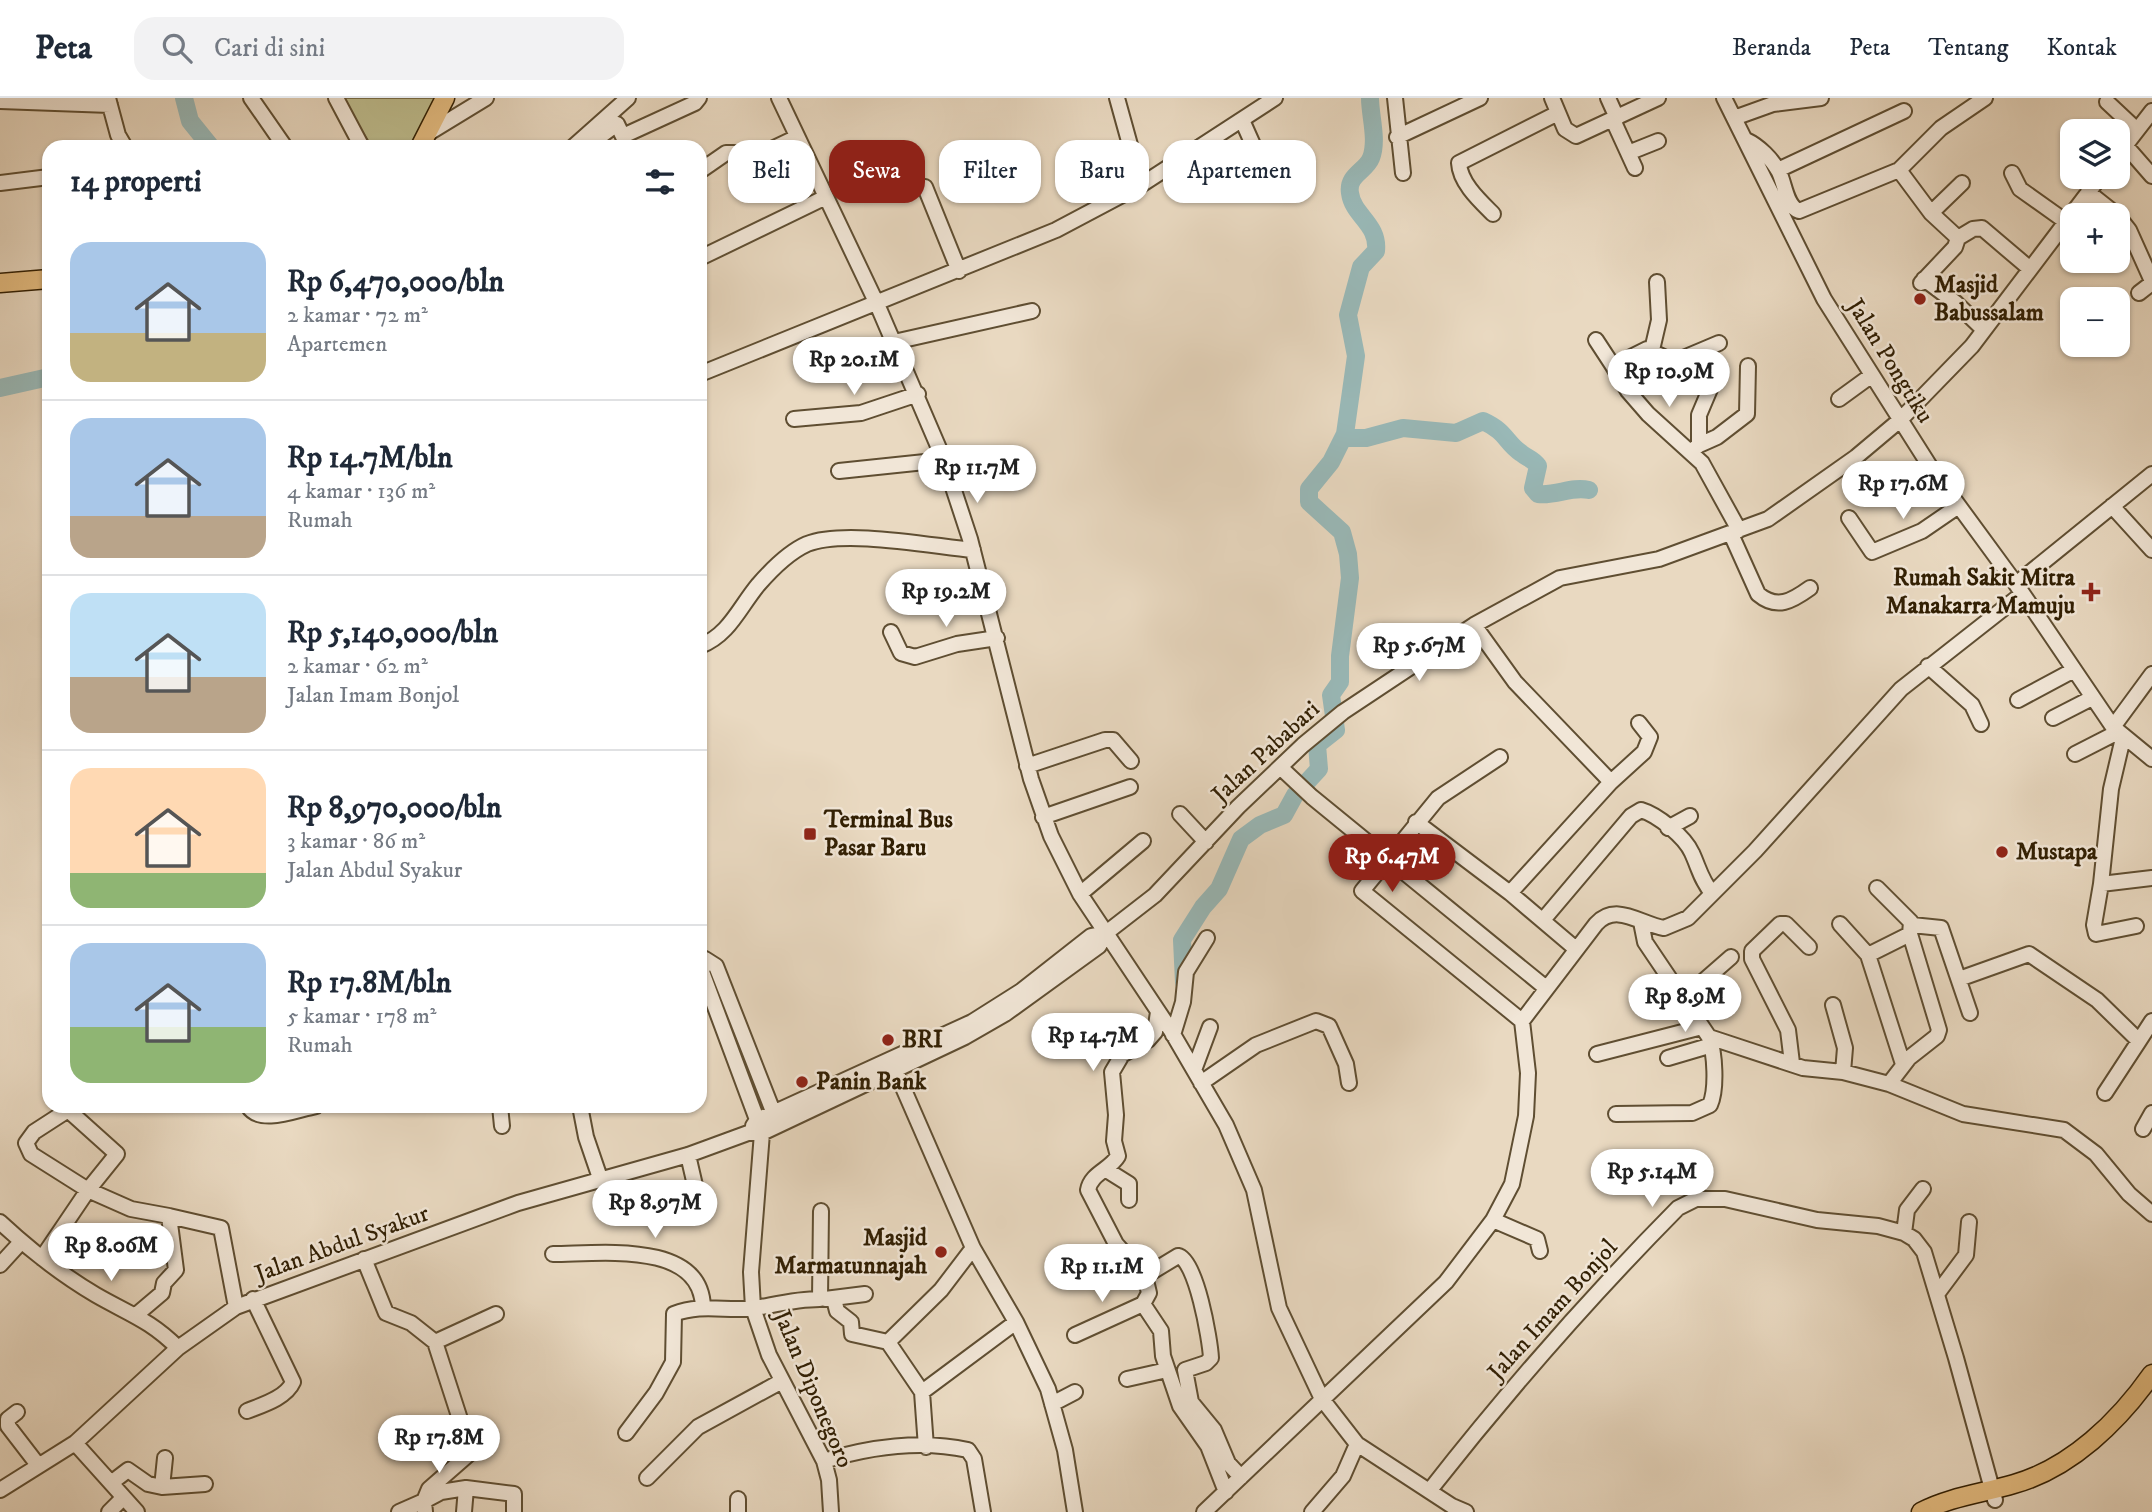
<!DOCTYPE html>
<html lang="id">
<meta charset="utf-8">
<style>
body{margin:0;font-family:"IM FELL DW Pica",serif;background:#f2f2f3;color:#1f2937;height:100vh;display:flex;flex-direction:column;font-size:26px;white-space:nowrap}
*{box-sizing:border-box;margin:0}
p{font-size:23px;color:#747a83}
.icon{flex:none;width:38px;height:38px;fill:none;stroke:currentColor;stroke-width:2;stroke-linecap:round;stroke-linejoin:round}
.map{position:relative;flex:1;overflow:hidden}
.sheet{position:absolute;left:42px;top:42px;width:665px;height:973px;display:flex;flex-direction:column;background:#fff;border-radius:21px;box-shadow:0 2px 5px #0004}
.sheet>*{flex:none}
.hud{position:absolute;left:728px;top:42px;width:665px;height:63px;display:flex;gap:14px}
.fabs{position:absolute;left:2060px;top:21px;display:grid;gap:14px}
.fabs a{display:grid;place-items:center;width:70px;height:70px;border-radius:14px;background:#fff;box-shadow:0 2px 5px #0004;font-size:35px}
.price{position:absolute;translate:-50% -60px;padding:0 16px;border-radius:24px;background:#fff;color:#222;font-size:23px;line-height:46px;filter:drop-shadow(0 2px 4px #0008)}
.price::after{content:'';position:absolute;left:50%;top:42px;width:21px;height:16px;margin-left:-10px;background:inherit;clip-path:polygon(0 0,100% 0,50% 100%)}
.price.active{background:#8f2418;color:#fff}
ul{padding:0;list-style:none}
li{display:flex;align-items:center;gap:21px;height:175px;padding:0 28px}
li+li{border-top:2px solid #e0e1e3}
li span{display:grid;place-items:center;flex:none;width:196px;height:140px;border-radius:21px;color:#555}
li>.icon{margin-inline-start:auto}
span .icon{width:84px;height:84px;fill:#fffc;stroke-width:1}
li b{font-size:30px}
h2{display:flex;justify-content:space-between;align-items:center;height:84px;padding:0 28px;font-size:30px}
.pill{padding:0 24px;border-radius:21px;background:#fff;box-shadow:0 2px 5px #0004;font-size:24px;line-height:63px}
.pill.active{background:#8f2418;color:#fff}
header{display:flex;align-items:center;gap:42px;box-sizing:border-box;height:98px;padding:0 35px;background:#fff;border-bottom:2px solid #e0e1e3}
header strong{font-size:33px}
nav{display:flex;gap:38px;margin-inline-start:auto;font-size:24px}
.search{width:490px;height:63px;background:#f2f2f3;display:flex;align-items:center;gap:18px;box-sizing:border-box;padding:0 24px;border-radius:21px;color:#747a83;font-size:26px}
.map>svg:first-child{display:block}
.green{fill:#bebd8e;stroke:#786e48;stroke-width:2}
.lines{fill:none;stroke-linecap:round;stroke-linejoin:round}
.river{stroke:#99b9b8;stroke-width:18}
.minor-casing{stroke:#5f4e32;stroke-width:18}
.major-casing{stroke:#311f03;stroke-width:21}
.minor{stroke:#f1e6d7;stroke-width:14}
.major{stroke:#e4bc80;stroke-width:18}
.poi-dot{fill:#8f2418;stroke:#f1e6d7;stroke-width:2.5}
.labels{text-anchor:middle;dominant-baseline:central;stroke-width:5;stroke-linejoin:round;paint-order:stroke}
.poi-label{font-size:24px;font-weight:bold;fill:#311f03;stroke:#f1e6d7;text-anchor:start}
.street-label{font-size:24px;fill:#311f03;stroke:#f1e6d7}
</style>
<header>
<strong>Peta</strong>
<div class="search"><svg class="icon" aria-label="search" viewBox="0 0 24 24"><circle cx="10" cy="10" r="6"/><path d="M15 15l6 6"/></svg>Cari di sini</div>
<nav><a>Beranda</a><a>Peta</a><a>Tentang</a><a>Kontak</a></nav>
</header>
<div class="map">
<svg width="2152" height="1414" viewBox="0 0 2152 1414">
<rect width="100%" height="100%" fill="#e9d9c1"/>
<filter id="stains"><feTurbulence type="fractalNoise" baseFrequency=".00286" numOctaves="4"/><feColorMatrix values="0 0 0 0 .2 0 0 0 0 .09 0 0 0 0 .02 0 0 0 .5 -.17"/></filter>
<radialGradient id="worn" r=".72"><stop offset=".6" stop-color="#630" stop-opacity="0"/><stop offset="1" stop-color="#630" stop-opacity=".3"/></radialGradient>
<!-- green -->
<path class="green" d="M341 0H435L411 49H372Z"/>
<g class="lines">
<!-- river -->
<path class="river" d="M184 0 190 23 211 49
M0 290 49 279
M1345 336 1351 340H1366L1403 330 1456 335 1483 323C1507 334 1505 344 1521 355 1528 361 1532 360 1538 368L1533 390 1538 396C1557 398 1571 388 1589 392
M1184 884 1182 842 1203 809 1219 791 1241 741 1260 727 1284 717 1295 697 1319 671 1317 647 1336 632 1331 597 1340 584V558L1350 480 1348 456 1342 434 1309 404V391L1331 364 1345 336 1356 258 1348 217 1361 169 1376 153C1379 126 1353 118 1350 95 1347 77 1366 73 1371 60 1378 42 1370 18 1370 0"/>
<defs>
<path id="minor" d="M108 0 118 37 125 49
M251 0 285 49
M336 0 362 49
M779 0 877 206 944 362 970 441 1031 681 1051 738 1080 796 1170 931 1226 1027 1254 1092 1279 1210 1322 1301 1357 1346 1452 1408 1466 1414
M1117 0 1135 65 1144 84
M1395 0 1403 75
M1552 0 1565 31 1576 38 1658 0
M1608 0 1617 20
M1724 0 1824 201 1931 370 2016 486 2113 629 2152 661
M0 3 110 7
M2107 4 2137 32
M1734 20 1773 6 1821 0
M1242 22 1262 67 1259 74 1245 82
M1613 22 1635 70
M427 36 486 0
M623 38 695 5 699 0
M1397 39 1480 0
M1746 42C1759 48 1772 61 1779 74 1785 86 1786 108 1799 113L1899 72 1941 30 1985 0
M2125 47 2152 78
M1201 48 1216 76
M573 49 628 0
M586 49 617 26 628 49
M1628 55 1658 43
M2118 57 2152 13
M1778 72 1904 13
M1899 72 1931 115 1958 140 1955 149 1921 185
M700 73 726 55H734L747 63 797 39
M2012 75 2020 91 2065 123
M0 85 49 79
M925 89 959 173
M2088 94 2117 117
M1931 115 1962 85
M1493 116C1480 103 1460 85 1459 65L1558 15
M2118 118 2129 132 2152 183
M1958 140 1973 131 1982 130 2029 170
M700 160 826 99
M1924 181 1956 205 1984 232
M2139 195 2152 185
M1596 242 1613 268
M894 244 1032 213
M1719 245 1674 264 1647 251 1613 268 1628 293 1648 316 1702 365 1739 432
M1652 252 1659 222 1657 184
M700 276 1056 132 1141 87 1275 0
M1839 301 1872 277
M794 321 861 315 918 296
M1699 347 1717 339 1747 316 1748 268
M1694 351 1699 347V317L1710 291
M839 373 944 362
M2112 408 2152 452
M1849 420 1872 454 1922 433 1957 409
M1731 436 1758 496C1777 512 1792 503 1810 490
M2016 486 2152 376
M1474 527 1515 584 1611 684
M891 534 901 555 915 559 957 546 997 540
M700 548C729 537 739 510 758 487 771 472 789 454 807 446 844 431 931 448 973 452
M1928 568 1972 607 1981 626
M2018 602 2074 572
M2053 620 2092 600
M2113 629 2152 576
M2075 656 2118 634
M1500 659 1438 700 1362 793 1522 923
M1027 668 1105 642H1113L1131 663
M1280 669 1312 699 1546 890
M1180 716 1206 744
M1043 719 1130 689
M1416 724 1510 795 1611 684 1644 654 1650 639 1639 625
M1668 730 1690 718
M2101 786 2111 691 2123 640
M1877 790 1911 824 1910 836 1939 932 1937 938 1909 960 1889 986 1963 1016 2064 1032 2096 1056 2129 1096 2152 1116
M1510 795 1576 851
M1080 796 1143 743
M1543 822 1631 718 1641 712C1658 717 1685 739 1692 755 1699 770 1701 782 1712 795
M1641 824 1645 844 1709 939 1803 970 1843 974
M1840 826 1868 857
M1912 827 1941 830 1970 915
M2136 828 2096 836 2094 827 2101 786 2152 780
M705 861 702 874 762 1035 751 1174 753 1210 769 1257 824 1363 829 1382 831 1414
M705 861 716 868 776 1021
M1959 881 2029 856 2097 902 2139 943 2152 923
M1683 901 1731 859
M1833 907 1845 950 1843 974 1889 986
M1158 914 1155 934 1148 942 1122 957 1112 974 1116 1017 1114 1043 1118 1058C1110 1072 1091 1075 1088 1092L1116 1146 1145 1178 1149 1195 1143 1206 1161 1233 1163 1258 1180 1308 1208 1348 1226 1394
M1173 937 1183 904 1186 874 1207 840
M1597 956 1702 929
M1668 960 1712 947
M891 962 973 1150 1016 1224 1048 1291 1065 1352 1075 1414
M1792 965 1788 932 1752 861V853L1780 826H1786L1809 849
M1903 966 1868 857 1910 836
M1194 972 1210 929
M1201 985 1256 947 1316 923 1329 928 1346 966 1349 985
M2105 995 2139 943
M248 1008C260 1028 298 1011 316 1008
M500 1008 502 1028
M580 1008 586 1039 600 1080
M1616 1016 1692 1015 1710 1007C1717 991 1715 955 1709 939
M753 1028 757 1022 773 1015 972 924 1021 893 1091 838 1106 835
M2143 1031 2152 1015
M688 1057 697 1096
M1105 1071 1129 1086V1102
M169 1118 221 1130 236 1209
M1493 1122 1537 1141 1540 1153
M0 1124C29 1151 62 1177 96 1197 129 1216 150 1222 178 1250
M1904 1135 1907 1112 1923 1091
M553 1156C599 1156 701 1142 703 1209
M42 1160 88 1092 31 1056 26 1045 34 1034 68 1012 117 1056 88 1092 131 1111 169 1118 176 1172 164 1185 162 1195 136 1217
M364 1161 386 1215 411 1225 435 1244 469 1349V1356L429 1391 424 1403
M0 1167 21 1144
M1145 1178 1178 1158C1196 1161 1210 1241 1211 1260L1206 1265 1185 1272 1191 1304 1214 1332 1228 1365 1241 1379
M1937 1196 1966 1157 1969 1124
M825 1201 865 1196
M834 1201 837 1213 851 1224 852 1236 888 1244
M1075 1237 1143 1206
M435 1244 496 1216
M1127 1281 1167 1272
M922 1294 1016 1224
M1052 1306 1075 1294
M247 1313C262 1307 286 1300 293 1284L253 1201
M17 1314 8 1321V1328L38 1367
M626 1335 656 1295 673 1264 674 1216C702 1205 728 1214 756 1210 778 1206 797 1201 820 1201L821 1113
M75 1345 137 1414
M926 1349 922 1294 888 1244 941 1192 973 1150
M824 1363C869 1349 921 1342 968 1352L974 1361 983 1414
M647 1380 698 1329 782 1283
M111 1385 128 1372 148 1386 162 1389 165 1360
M162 1389 205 1386
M0 1392 75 1345 178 1250 236 1209 518 1105 688 1057 748 1035H762L965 939 1005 916 1099 848 1106 835 1155 797 1238 709 1303 647 1343 614 1474 527 1560 480 1659 461 1768 421 1856 359 1900 322 1972 248 2100 79
M1430 1392C1507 1294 1590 1199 1678 1110L1696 1101H1725L1817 1122 1878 1128 1904 1135 1914 1141 1924 1154 1956 1260 1995 1402
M738 1401V1414
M424 1403 441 1394 466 1390
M109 1414 123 1400
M399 1414 424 1403 425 1414
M464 1414 466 1390 514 1396V1414
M1204 1414 1446 1184 1493 1122 1512 1086 1526 1018 1528 975 1522 923 1596 826C1616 804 1640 826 1664 830L1688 820 1755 753 1901 591 2022 496
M1312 1414 1343 1378 1357 1346"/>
<path id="major" d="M420 49 445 0
M0 185 49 181
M1921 1414C1949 1399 1984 1395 2014 1386 2071 1370 2119 1323 2152 1276"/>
</defs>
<!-- minor casing -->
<use href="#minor" class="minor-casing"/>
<!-- major casing -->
<use href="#major" class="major-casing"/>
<!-- minor -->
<use href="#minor" class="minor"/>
<!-- major -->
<use href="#major" class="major"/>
</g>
<!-- markers -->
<g class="poi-dot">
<circle cx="1920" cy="201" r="7"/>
<path d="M2087.5 483.5h7v7h7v7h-7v7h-7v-7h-7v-7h7z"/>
<rect x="803" y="729" width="14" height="14" rx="3.5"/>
<circle cx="2002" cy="754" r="7"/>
<circle cx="888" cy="942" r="7"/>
<circle cx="802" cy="984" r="7"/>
<circle cx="941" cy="1154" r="7"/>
</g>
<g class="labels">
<!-- poi labels -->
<g class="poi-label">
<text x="1934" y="187">Masjid<tspan x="1934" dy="28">Babussalam</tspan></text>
<text x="2075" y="480" text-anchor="end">Rumah Sakit Mitra<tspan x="2075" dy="28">Manakarra Mamuju</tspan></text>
<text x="824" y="722">Terminal Bus<tspan x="824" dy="28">Pasar Baru</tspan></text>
<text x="2016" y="754">Mustapa</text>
<text x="902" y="942">BRI</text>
<text x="816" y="984">Panin Bank</text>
<text x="927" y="1140" text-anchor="end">Masjid<tspan x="927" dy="28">Marmatunnajah</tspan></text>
</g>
<!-- street labels -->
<g class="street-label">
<text transform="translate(1890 263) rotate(58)">Jalan Pongtiku</text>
<text transform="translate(1266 654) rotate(-43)">Jalan Pababari</text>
<text transform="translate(342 1146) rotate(-20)">Jalan Abdul Syakur</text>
<text transform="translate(1553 1212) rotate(-48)">Jalan Imam Bonjol</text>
<text transform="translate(813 1291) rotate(67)">Jalan Diponegoro</text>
</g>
</g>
<rect width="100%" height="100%" filter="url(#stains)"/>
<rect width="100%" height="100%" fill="url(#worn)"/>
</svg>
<div class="fabs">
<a><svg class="icon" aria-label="layers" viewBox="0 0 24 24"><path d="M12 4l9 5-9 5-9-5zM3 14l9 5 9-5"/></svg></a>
<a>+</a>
<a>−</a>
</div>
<b class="price" style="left:854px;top:299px">Rp 20.1M</b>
<b class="price" style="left:1669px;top:311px">Rp 10.9M</b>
<b class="price" style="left:977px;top:407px">Rp 11.7M</b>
<b class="price" style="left:1903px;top:423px">Rp 17.6M</b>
<b class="price" style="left:946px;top:531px">Rp 19.2M</b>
<b class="price" style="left:1419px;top:585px">Rp 5.67M</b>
<b class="price active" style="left:1392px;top:796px">Rp 6.47M</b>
<b class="price" style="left:1685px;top:936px">Rp 8.9M</b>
<b class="price" style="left:1093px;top:975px">Rp 14.7M</b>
<b class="price" style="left:1652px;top:1111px">Rp 5.14M</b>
<b class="price" style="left:655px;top:1142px">Rp 8.97M</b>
<b class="price" style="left:111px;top:1185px">Rp 8.06M</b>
<b class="price" style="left:1102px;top:1206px">Rp 11.1M</b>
<b class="price" style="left:439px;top:1377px">Rp 17.8M</b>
<div class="hud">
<a class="pill">Beli</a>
<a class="pill active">Sewa</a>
<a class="pill">Filter</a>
<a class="pill">Baru</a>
<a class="pill">Apartemen</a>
</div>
<section class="sheet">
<h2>14 properti<svg class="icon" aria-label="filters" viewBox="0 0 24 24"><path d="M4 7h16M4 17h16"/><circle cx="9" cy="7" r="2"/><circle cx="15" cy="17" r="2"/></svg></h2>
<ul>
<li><span style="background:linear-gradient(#a9c7e8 65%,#c2b280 0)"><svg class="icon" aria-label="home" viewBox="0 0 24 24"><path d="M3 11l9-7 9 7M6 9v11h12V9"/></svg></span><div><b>Rp 6,470,000/bln</b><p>2 kamar · 72 m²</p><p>Apartemen</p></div></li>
<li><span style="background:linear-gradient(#a9c7e8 70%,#b9a48a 0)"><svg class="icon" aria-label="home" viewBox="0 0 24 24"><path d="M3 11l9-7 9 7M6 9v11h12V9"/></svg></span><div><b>Rp 14.7M/bln</b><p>4 kamar · 136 m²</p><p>Rumah</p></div></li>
<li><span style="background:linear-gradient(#bfe0f5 60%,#b9a48a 0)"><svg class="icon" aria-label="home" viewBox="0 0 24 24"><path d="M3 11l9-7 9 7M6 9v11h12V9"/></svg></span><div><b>Rp 5,140,000/bln</b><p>2 kamar · 62 m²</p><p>Jalan Imam Bonjol</p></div></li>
<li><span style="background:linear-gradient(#ffd9b3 75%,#8fb573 0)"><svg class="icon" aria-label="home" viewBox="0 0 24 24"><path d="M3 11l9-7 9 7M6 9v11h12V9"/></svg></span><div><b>Rp 8,970,000/bln</b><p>3 kamar · 86 m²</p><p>Jalan Abdul Syakur</p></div></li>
<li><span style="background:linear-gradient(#a9c7e8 60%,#8fb573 0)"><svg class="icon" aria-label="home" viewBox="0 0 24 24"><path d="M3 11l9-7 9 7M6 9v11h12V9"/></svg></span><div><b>Rp 17.8M/bln</b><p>5 kamar · 178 m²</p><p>Rumah</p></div></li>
</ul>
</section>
</div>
